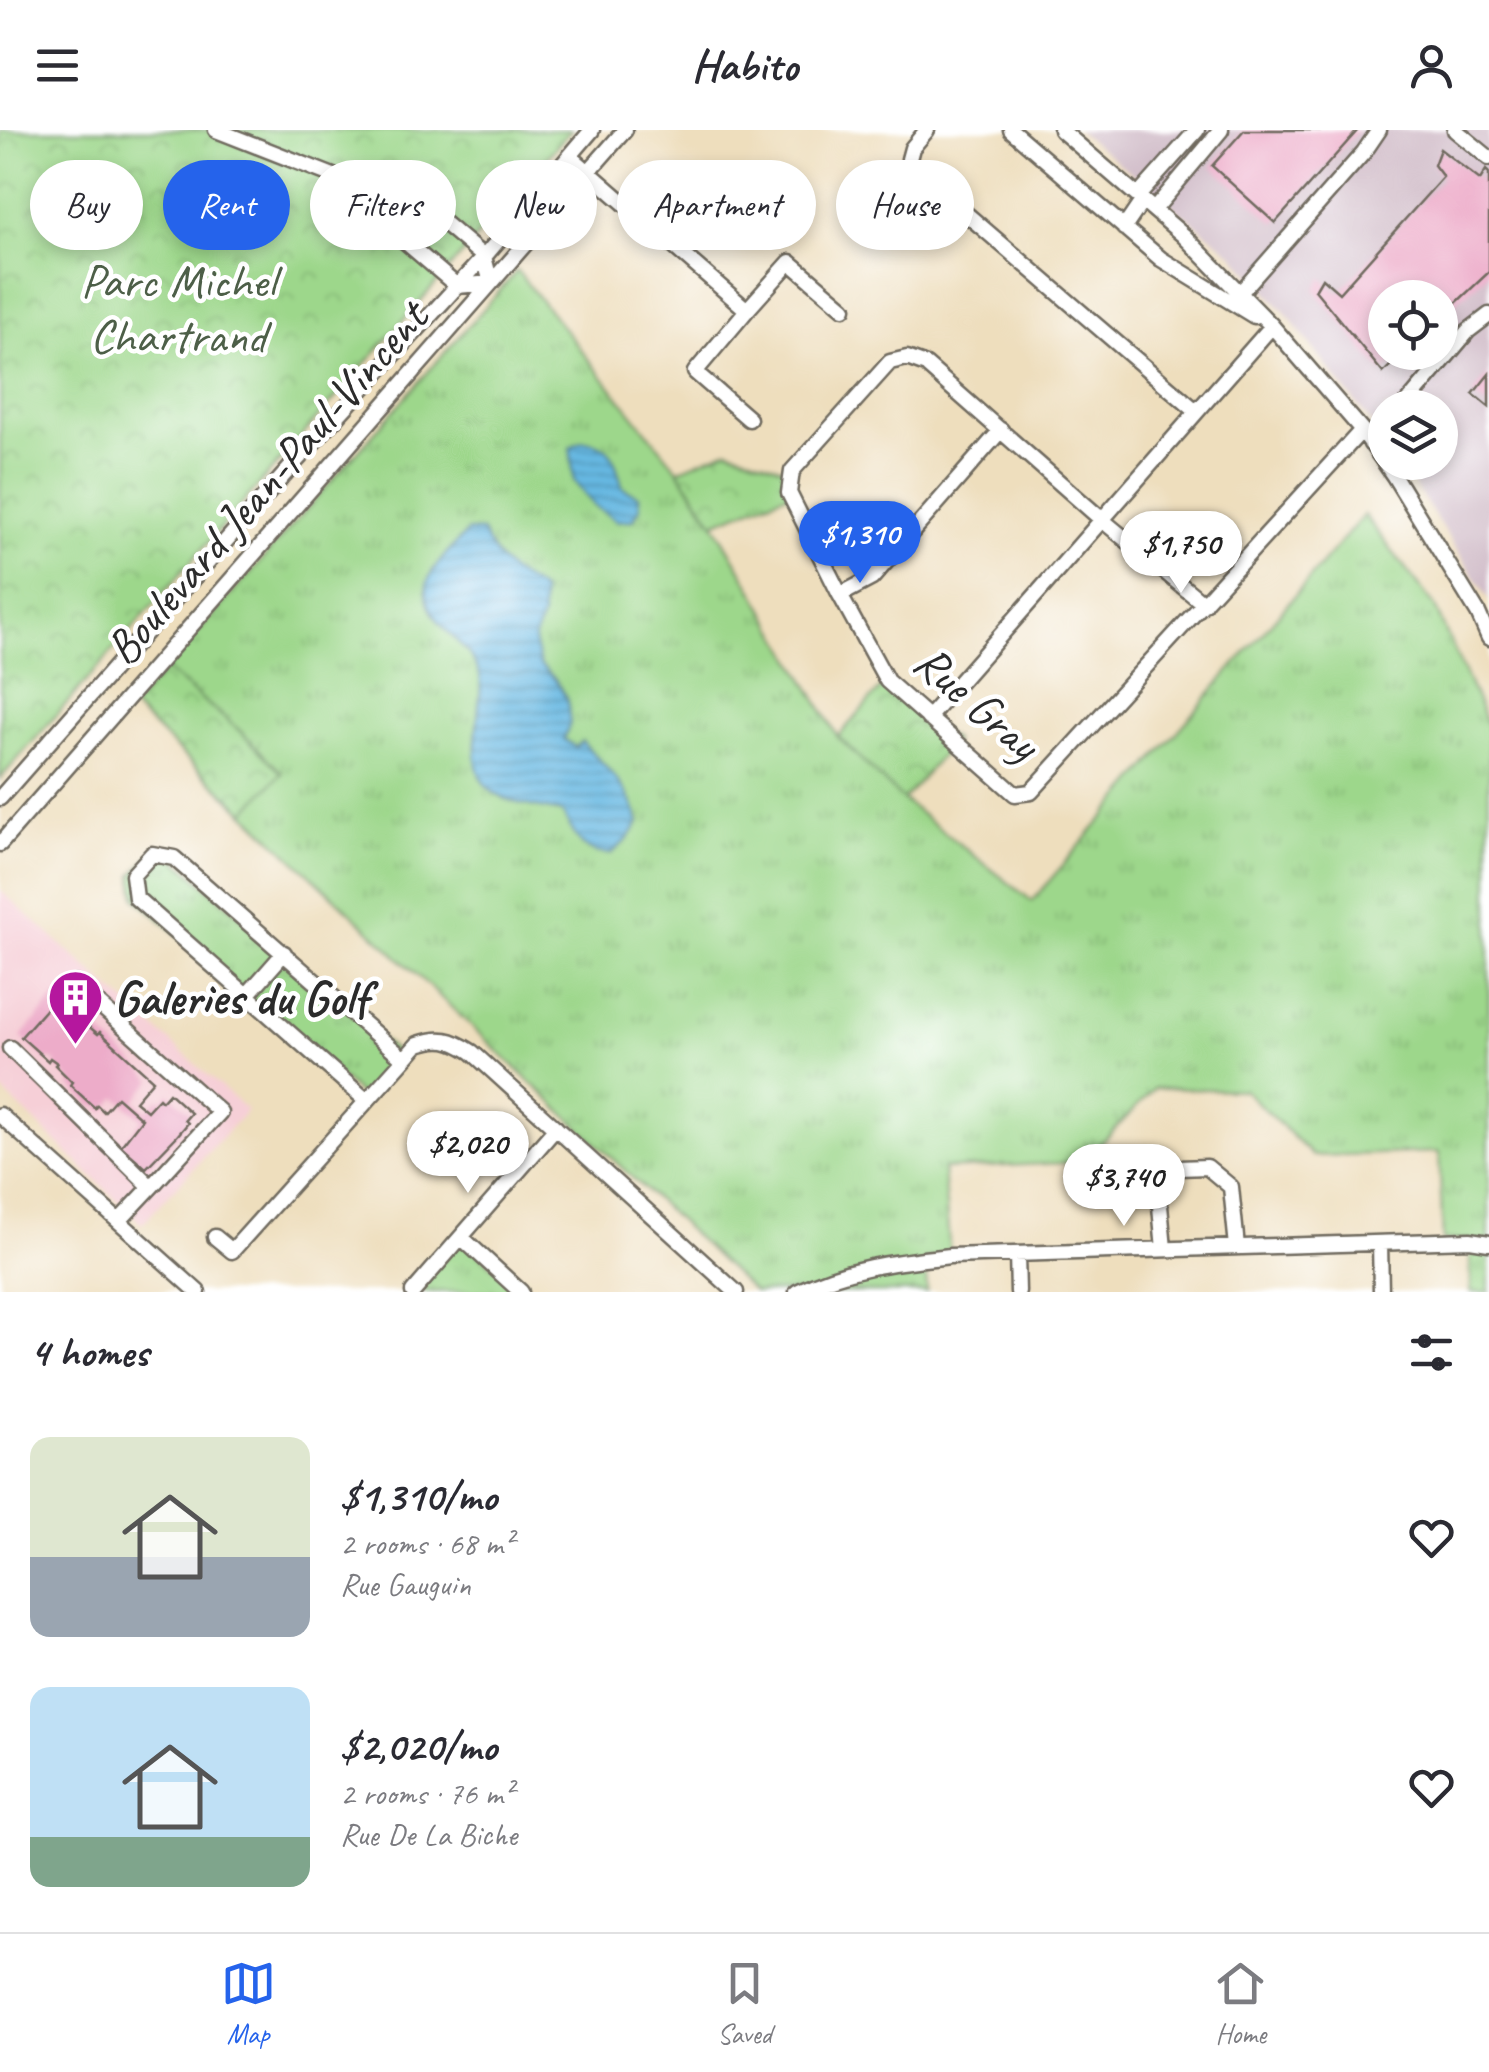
<!DOCTYPE html>
<meta charset="utf-8">
<style>
body{margin:0;font-family:Caveat,sans-serif;background:#f2f2f3;color:#2b2b33;height:100vh;display:flex;flex-direction:column;font-size:38px;white-space:nowrap}
*{box-sizing:border-box;margin:0}
p{font-size:32px;color:#7c7c81}
.icon{flex:none;width:55px;height:55px;fill:none;stroke:currentColor;stroke-width:2;stroke-linecap:round;stroke-linejoin:round}
.map{position:relative;height:1162px;overflow:hidden}
.details{display:flex;flex-direction:column;background:#fff;flex:1}
.details>*{flex:none}
.guide{position:absolute;left:30px;top:30px;width:1430px;height:90px;display:flex;gap:20px}
.tools{position:absolute;left:1368px;top:150px;display:grid;gap:20px}
.tools a{display:grid;place-items:center;width:90px;height:90px;border-radius:50%;background:#fff;box-shadow:0 5px 15px #0003;font-size:50px}
.price{position:absolute;translate:-50% -85px;padding:0 22px;border-radius:35px;background:#fff;color:#222;font-size:32px;line-height:65px;filter:drop-shadow(0 2px 5px #0008)}
.price::after{content:'';position:absolute;left:50%;top:60px;width:30px;height:22px;margin-left:-15px;background:inherit;clip-path:polygon(0 0,100% 0,50% 100%)}
.price.selected{background:#2563eb;color:#fff}
ul{padding:0;list-style:none}
li{display:flex;align-items:center;gap:30px;height:250px;padding:0 30px}
li span{display:grid;place-items:center;flex:none;width:280px;height:200px;border-radius:20px;color:#555}
li>.icon{margin-inline-start:auto}
span .icon{width:120px;height:120px;fill:#fffc;stroke-width:1}
li b{font-size:42px}
h2{display:flex;justify-content:space-between;align-items:center;height:120px;padding:0 30px;font-size:42px}
.pill{padding:0 35px;border-radius:45px;background:#fff;box-shadow:0 5px 15px #0003;font-size:35px;line-height:90px}
.pill.selected{background:#2563eb;color:#fff}
header{display:flex;justify-content:space-between;align-items:center;height:130px;padding:0 30px;background:#fff;font-size:45px;font-weight:700}
.tab-bar{display:flex;justify-content:space-around;align-items:center;height:140px;border-top:2px solid #e1e1e2;background:#fff;font-size:28px;color:#7c7c81}
.tab-bar a{display:grid;justify-items:center;gap:5px}
.tab-bar .selected{color:#2563eb}
.map>svg:first-child{display:block}
.built{fill:#f6cfd7}
.industrial{fill:#d1bdc9;fill-rule:evenodd}
.grass{fill:url(#grass-tufts);stroke:#64815b;stroke-width:2.5}
.park{fill:url(#park-crowns);stroke:#64815b;stroke-width:2.5}
.water{fill:url(#water-rules);stroke:#487286;stroke-width:2.5}
.building{fill:#edacc9}
.lines{fill:none;stroke-linecap:round;stroke-linejoin:round}
.minor-casing{stroke:#6f6a5e;stroke-width:19}
.minor{stroke:#fff;stroke-width:14}
.labels{text-anchor:middle;dominant-baseline:central;stroke-width:9;stroke-linejoin:round;paint-order:stroke}
.park-label{font-size:48px;fill:#4d5f48;stroke:#fff}
.street-label{font-size:48px;fill:#2b2b2b;stroke:#fff}
.poi-label{font-size:48px;font-weight:bold;fill:#2b2b2b;stroke:#fff;text-anchor:start}
</style>
<header><svg class="icon" aria-label="menu" viewBox="0 0 24 24"><path d="M4 6h16M4 12h16M4 18h16"/></svg>Habito<svg class="icon" aria-label="person" viewBox="0 0 24 24"><circle cx="12" cy="8" r="4"/><path d="M4 21q1-7 8-7t8 7"/></svg></header>
<div class="map">
<svg width="1489" height="1162" viewBox="0 0 1489 1162">
<defs>
<pattern id="grass-tufts" width="24" height="20" patternUnits="userSpaceOnUse" patternTransform="scale(2.5)"><rect width="24" height="20" fill="#9dd78b"/><path d="M3 7l-1-3M5 7V3M7 7l1-3M15 17l-1-3M17 17v-4M19 17l1-3" fill="none" stroke="#87b978"/></pattern>
<pattern id="park-crowns" width="20" height="18" patternUnits="userSpaceOnUse" patternTransform="scale(2.5)"><rect width="20" height="18" fill="#9dd78b"/><path d="M2 6a3 3 0 1 1 6 0M12 15a3 3 0 1 1 6 0" fill="none" stroke="#87b978"/></pattern>
<pattern id="water-rules" width="6" height="5" patternUnits="userSpaceOnUse" patternTransform="scale(2.5)"><rect width="6" height="5" fill="#66b8e2"/><path d="M0 2.5h6" fill="none" stroke="#5496b7"/></pattern>
</defs>
<rect width="100%" height="100%" fill="#fff"/>
<filter id="ink" filterUnits="userSpaceOnUse"><feTurbulence type="fractalNoise" baseFrequency=".01" numOctaves="2"/><feDisplacementMap in="SourceGraphic" scale="20" xChannelSelector="R" yChannelSelector="G"/><feConvolveMatrix kernelMatrix="1 2 1 2 8 2 1 2 1" color-interpolation-filters="sRGB"/></filter>
<filter id="wash" filterUnits="userSpaceOnUse"><feTurbulence type="fractalNoise" baseFrequency=".0048" numOctaves="4" result="noise"/><feDisplacementMap in="SourceGraphic" scale="40" xChannelSelector="R" yChannelSelector="G"/><feGaussianBlur stdDeviation="2.25" result="paint"/><feColorMatrix in="noise" values="0 0 0 0 0 0 0 0 0 0 0 0 0 0 0 0 0 1.4 0 .05"/><feComposite in="paint" operator="in"/></filter>
<g filter="url(#wash)">
<rect width="100%" height="100%" fill="#eedebd"/>
<!-- built -->
<path class="built" d="M0 760 247 980 142 1094 0 959Z"/>
<!-- industrial -->
<path class="industrial" d="M1077 0H1489V469L1400 333 1440 332V278H1385V311L1289 187 1233 124ZM1385 168H1440V222H1385Z"/>
<!-- grass -->
<path class="grass" d="M517 141 678 340 714 393 838 607 903 670 1032 771 1364 385 1434 475 1489 598V1162H1471L1470 1110 1443 1111 1439 1022 1313 1026 1244 960 1155 958 1083 1032 943 1039 950 1126 926 1129 927 1162H754L132 577Z
M152 724 174 728 404 929 367 971 136 768 133 745Z
M461 1107 521 1162H426L419 1156Z"/>
<!-- park -->
<path class="park" d="M0 0H571L0 649Z
M728 319 792 341 789 363 714 393 678 340Z
M165 539 239 600 282 643 245 682 132 577Z
M887 551 954 611 903 670 838 607Z"/>
<!-- water -->
<path class="water" d="M583 311C615 313 614 331 623 358L639 366 640 378 633 390 617 391 594 376 574 351 570 317Z
M468 401 482 402C489 415 496 428 507 438 518 448 530 450 542 462V485L534 511 540 535 555 549 567 569 570 593 564 609 575 617 582 611C604 636 632 659 639 693L628 709 611 724C580 724 576 706 562 682 535 676 493 675 480 646 472 628 477 603 478 584 479 572 482 557 480 546 475 529 466 520 454 508 405 461 428 442 468 401Z"/>
<g id="blocks">
<!-- building -->
<path class="building" d="M1244 0H1358L1275 93 1212 36Z
M1440 19 1480 50 1486 40 1489 43V142L1440 188V168H1385V222H1404L1383 243 1315 160 1322 148 1339 163 1443 47 1434 35Z
M1489 244V277L1473 264Z
M58 865 84 889 82 891 98 904 100 902 153 950 135 971 147 981 159 968 162 971 169 963 191 983 185 990 188 993 177 1006 146 1038 121 1016 142 989 117 967 104 982 97 975 95 978 70 955 72 952 55 935 57 933 50 928 48 931 21 907Z"/>
</g>
</g>
<g filter="url(#ink)">
<use href="#blocks" fill-opacity="0" stroke="#6f6a5e" stroke-width="2.5"/>
<g class="lines">
<defs>
<path id="minor" d="M216 0 336 47 389 74 402 69 418 71 484 127 491 153 457 156 395 103 389 85V74
M927 0 912 18 909 29 914 39 1196 281
M1011 0 1161 129 1254 186
M1061 0 1183 105 1272 196 1362 300 1394 346 1478 483 1489 508
M1455 0 1489 28
M570 26 747 180 695 242 749 289
M1138 66 1197 0
M1154 80 1221 0
M1124 98 1143 70
M1240 163 1364 22 1379 0
M747 180 790 132 844 178
M1403 278 1468 201 1489 185
M1371 314 1385 299
M840 465 872 448 1001 300
M1204 474 1101 389 926 235 907 228 890 232 792 341 789 363 840 465 887 551 1015 664 1031 662 1362 300
M928 588 1272 196
M0 668 297 330 484 127 592 0
M0 714 625 0
M76 854 220 982 151 1057
M247 865 284 823
M10 918 151 1057 119 1091
M367 971 136 768 133 745 152 724 174 728 404 929
M0 985 198 1162
M215 1107 232 1121 418 914C441 906 452 909 472 922L736 1162
M461 1107 521 1162
M1380 1113 1381 1162
M1164 1119 1159 1065 1179 1038 1207 1037 1231 1057 1237 1117
M1017 1124 1018 1162
M413 1162 556 998
M797 1162C847 1137 895 1132 950 1126L1470 1110 1489 1113"/>
</defs>
<!-- minor casing -->
<use href="#minor" class="minor-casing"/>
<!-- minor -->
<use href="#minor" class="minor"/>
</g>
</g>
<!-- icons -->
<defs>
<symbol id="building-pin" viewBox="-11 -11 22 30"><path d="M0 17L-7.5 6A9.5 9.5 0 1 1 7.5 6Z" fill="#b5179e" stroke="#fff"/><path d="M-4-6H4V6H1V3H-1V6H-4ZM-2.5-4.3h1.7v1.8h-1.7ZM.8-4.3h1.7v1.8H.8ZM-2.5-1h1.7V.8h-1.7ZM.8-1h1.7V.8H.8Z" fill="#fff"/></symbol>
</defs>
<g fill-rule="evenodd">
<use href="#building-pin" x="44" y="836" width="63" height="86"/>
</g>
<g class="labels">
<!-- park labels -->
<g class="park-label">
<text x="178" y="151">Parc Michel<tspan x="178" dy="55">Chartrand</tspan></text>
</g>
<!-- street labels -->
<g class="street-label">
<text transform="translate(266 353) rotate(-49)">Boulevard Jean-Paul-Vincent</text>
<text transform="translate(977 572) rotate(41)">Rue Gray</text>
</g>
<!-- poi labels -->
<g class="poi-label">
<text x="114" y="868">Galeries du Golf</text>
</g>
</g>
</svg>
<div class="tools">
<a><svg class="icon" aria-label="locate" viewBox="0 0 24 24"><circle cx="12" cy="12" r="6"/><path d="M12 2v4M12 18v4M2 12h4M18 12h4"/></svg></a>
<a><svg class="icon" aria-label="layers" viewBox="0 0 24 24"><path d="M12 4l9 5-9 5-9-5zM3 14l9 5 9-5"/></svg></a>
</div>
<b class="price selected" style="left:860px;top:456px">$1,310</b>
<b class="price" style="left:1181px;top:466px">$1,750</b>
<b class="price" style="left:468px;top:1066px">$2,020</b>
<b class="price" style="left:1124px;top:1099px">$3,740</b>
<div class="guide">
<a class="pill">Buy</a>
<a class="pill selected">Rent</a>
<a class="pill">Filters</a>
<a class="pill">New</a>
<a class="pill">Apartment</a>
<a class="pill">House</a>
</div>
</div>
<section class="details">
<h2>4 homes<svg class="icon" aria-label="filters" viewBox="0 0 24 24"><path d="M4 7h16M4 17h16"/><circle cx="9" cy="7" r="2"/><circle cx="15" cy="17" r="2"/></svg></h2>
<ul>
<li><span style="background:linear-gradient(#dfe7d0 60%,#9aa5b1 0)"><svg class="icon" aria-label="home" viewBox="0 0 24 24"><path d="M3 11l9-7 9 7M6 9v11h12V9"/></svg></span><div><b>$1,310/mo</b><p>2 rooms · 68 m²</p><p>Rue Gauguin</p></div><svg class="icon" aria-label="heart" viewBox="0 0 24 24"><path d="M12 20l-8-8c-3-5 5-10 8-4 3-6 11-1 8 4z"/></svg></li>
<li><span style="background:linear-gradient(#bfe0f5 75%,#7fa58c 0)"><svg class="icon" aria-label="home" viewBox="0 0 24 24"><path d="M3 11l9-7 9 7M6 9v11h12V9"/></svg></span><div><b>$2,020/mo</b><p>2 rooms · 76 m²</p><p>Rue De La Biche</p></div><svg class="icon" aria-label="heart" viewBox="0 0 24 24"><path d="M12 20l-8-8c-3-5 5-10 8-4 3-6 11-1 8 4z"/></svg></li>
</ul>
</section>
<nav class="tab-bar">
<a class="selected"><svg class="icon" aria-label="map" viewBox="0 0 24 24"><path d="M3 6l6-2 6 2 6-2v14l-6 2-6-2-6 2zM9 4v14M15 6v14"/></svg>Map</a>
<a><svg class="icon" aria-label="saved" viewBox="0 0 24 24"><path d="M7 4h10v16l-5-4-5 4z"/></svg>Saved</a>
<a><svg class="icon" aria-label="home" viewBox="0 0 24 24"><path d="M3 11l9-7 9 7M6 9v11h12V9"/></svg>Home</a>
</nav>
